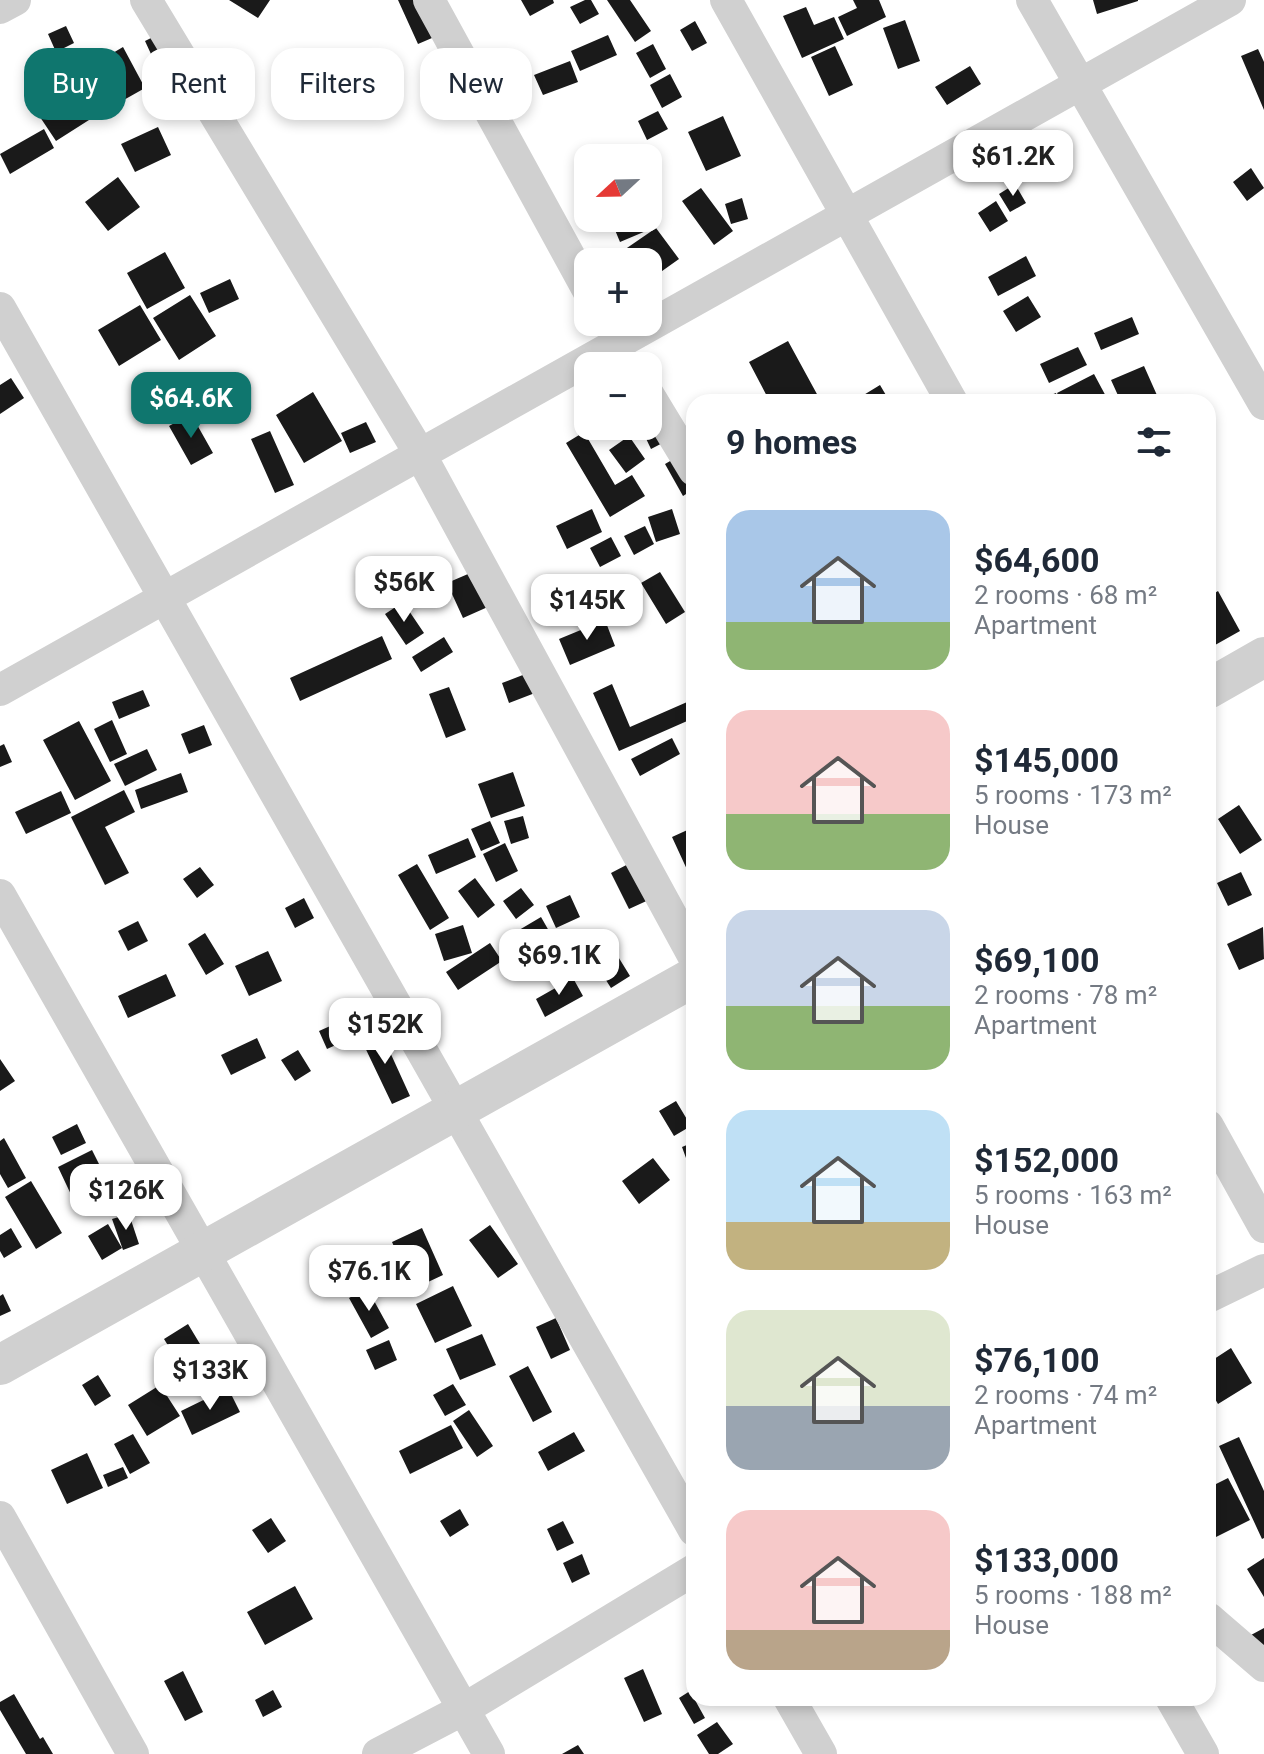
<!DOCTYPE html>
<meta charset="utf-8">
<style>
body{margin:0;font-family:Roboto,sans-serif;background:#f2f2f3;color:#1f2937;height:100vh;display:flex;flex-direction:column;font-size:30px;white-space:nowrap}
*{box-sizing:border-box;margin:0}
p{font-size:26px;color:#747a83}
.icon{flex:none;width:44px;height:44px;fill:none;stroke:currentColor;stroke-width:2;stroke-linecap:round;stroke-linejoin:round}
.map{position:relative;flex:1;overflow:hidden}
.panel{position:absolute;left:686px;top:394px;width:530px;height:1312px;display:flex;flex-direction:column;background:#fff;border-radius:24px;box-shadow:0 4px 12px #0003}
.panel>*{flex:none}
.hud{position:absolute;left:24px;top:48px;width:542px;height:72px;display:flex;gap:16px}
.needle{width:52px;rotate:248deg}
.buttons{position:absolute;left:574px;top:144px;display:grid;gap:16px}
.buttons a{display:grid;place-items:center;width:88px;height:88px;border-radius:16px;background:#fff;box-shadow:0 4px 12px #0003;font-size:40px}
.price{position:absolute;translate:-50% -68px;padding:0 18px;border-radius:16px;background:#fff;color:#222;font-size:26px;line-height:52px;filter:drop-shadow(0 2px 4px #0008)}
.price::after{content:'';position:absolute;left:50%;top:48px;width:24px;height:18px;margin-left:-12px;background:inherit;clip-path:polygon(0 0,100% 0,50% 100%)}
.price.selected{background:#0f766e;color:#fff}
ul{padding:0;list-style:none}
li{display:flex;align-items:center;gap:24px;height:200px;padding:0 40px}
li span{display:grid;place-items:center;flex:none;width:224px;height:160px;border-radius:24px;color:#555}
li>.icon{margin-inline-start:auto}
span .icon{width:96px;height:96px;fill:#fffc;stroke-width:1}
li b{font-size:34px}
h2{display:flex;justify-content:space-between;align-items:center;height:96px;padding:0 40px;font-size:34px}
.pill{padding:0 28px;border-radius:24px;background:#fff;box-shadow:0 4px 12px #0003;font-size:28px;line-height:72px}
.pill.selected{background:#0f766e;color:#fff}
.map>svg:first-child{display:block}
.building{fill:#1a1a1a}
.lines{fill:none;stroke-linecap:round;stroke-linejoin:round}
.minor{stroke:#d0d0d0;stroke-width:32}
.tertiary{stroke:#d0d0d0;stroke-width:40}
</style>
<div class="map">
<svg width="1264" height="1754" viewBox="0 0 1264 1754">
<rect width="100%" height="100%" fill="#fff"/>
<!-- building -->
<path class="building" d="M229 0H270L258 18Z
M398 0H431L446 32 418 44Z
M521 0H553L554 3 530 16Z
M585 0H591L599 14 580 24 570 7Z
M607 0H630L651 31 635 42Z
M853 0H879L886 17 847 36 838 17 857 8Z
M1093 0H1138V1L1097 14Z
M806 7 814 25 834 17 844 39 802 58 783 16Z
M905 20 920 61 898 69 883 28Z
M695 21 707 43 692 51 680 30Z
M66 26 74 43 56 52 48 34Z
M165 31 182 69 162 78 145 41Z
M608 35 617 55 580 71 571 51Z
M653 44 666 69 650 78 636 53Z
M835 46 853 85 829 96 811 57Z
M123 47 145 88 106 110 84 70Z
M1258 49 1264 62V110L1241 56Z
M314 59 334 87 296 114 276 87Z
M570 61 578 82 543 95 534 75Z
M970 66 981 84 947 105 935 87Z
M59 74 89 120 56 141 26 96Z
M670 74 682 97 662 108 650 85Z
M658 111 668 129 647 140 638 121Z
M723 116 741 156 706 171 688 132Z
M158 127 171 155 135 172 121 144Z
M44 129 54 148 10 174 0 154Z
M1251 168 1264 188 1247 201 1233 182Z
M118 177 140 207 108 231 85 202Z
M1015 184 1026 203 1010 212 999 194Z
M701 188 733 231 714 245 682 201Z
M742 198 748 219 731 224 725 204Z
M996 201 1008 221 990 232 978 213Z
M610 218H640L646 231 620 242Z
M656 228 679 259 648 281V262H633L624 250Z
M165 252 185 288 147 309 127 273Z
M1026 256 1036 276 998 296 988 277Z
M230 279 239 299 209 313 200 293Z
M190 295 216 336 179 360 153 318Z
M1028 296 1041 317 1016 332 1003 311Z
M140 305 161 340 119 366 98 330Z
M1132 317 1139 334 1101 350 1094 333Z
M788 341 818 396 807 402H770L749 362Z
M1078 347 1087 365 1049 383 1040 364Z
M1144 366 1160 402H1121L1111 380Z
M1094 374 1109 402H1062L1057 393Z
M11 378 24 398 0 414V385Z
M880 385 890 402H865L862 396Z
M313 392 342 441 304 463 276 415Z
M1056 393 1059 402H1033Z
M648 402 674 437 651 449 641 428 622 438 616 426H648Z
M191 414 213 453 191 465 169 426Z
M366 422 376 442 350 453 341 433Z
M270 431 294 485 275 493 251 439Z
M584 432 615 485 632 475 645 496 610 517 566 443Z
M629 436 645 459 626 473 609 450Z
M684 453 694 470V489L683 496 665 464Z
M592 509 602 532 567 549 556 526Z
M672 509 680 534 656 542 648 517Z
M645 526 654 544 634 555 624 536Z
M611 537 621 556 600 567 590 548Z
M475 571 490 606 463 618 447 583Z
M660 572 685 612 666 624 641 583Z
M391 581 401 598 384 608 374 590Z
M1218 591 1240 631 1208 649V629L1214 625 1208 614V597Z
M403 602 424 633 406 645 385 614Z
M605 620 615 646 570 665 559 639Z
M382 636 392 659 300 701 290 678Z
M444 637 453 652 421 672 412 657Z
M528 673 535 693 509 703 502 683Z
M612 684 630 727 694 699V718L619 751 593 693Z
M449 687 466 730 446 738 429 694Z
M143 690 150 706 119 719 112 702Z
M112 720 127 754 110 762 94 729Z
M79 721 111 781 75 800 43 740Z
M204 725 212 745 189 754 181 734Z
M672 738 680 754 640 776 631 759Z
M4 744 12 762 0 767V746Z
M147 749 157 770 125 786 114 764Z
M513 772 525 806 491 818 478 784Z
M181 773 188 792 141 809 135 790Z
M124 790 135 812 105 827 129 873 105 885 71 817Z
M61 791 71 813 26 834 15 812Z
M1239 805 1262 840 1240 854 1218 819Z
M523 816 529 838 511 844 504 821Z
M490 821 500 843 481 851 471 829Z
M694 827V874L690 876 672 837Z
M468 838 476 857 436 874 428 855Z
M505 843 518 871 496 882 483 854Z
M634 861 653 898 629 909 611 873Z
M417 864 449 918 430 930 398 875Z
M200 867 214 885 197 898 183 879Z
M1241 872 1252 895 1228 906 1217 883Z
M475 878 495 905 478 918 458 891Z
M521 888 534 905 516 919 503 901Z
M570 895 580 917 556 928 546 906Z
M304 898 314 918 295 928 285 908Z
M541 917 557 945 525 964 509 936Z
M138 921 148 941 128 951 118 931Z
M463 925 472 953 444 961 435 934Z
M1263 927 1264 959 1239 970 1227 944Z
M205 933 224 964 206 975 188 944Z
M606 937 630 976 611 988 586 949Z
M490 943 502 961 458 990 446 972Z
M268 951 282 981 249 996 235 966Z
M166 974 176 996 128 1018 118 996Z
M573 978 583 996 545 1017 536 999Z
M364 1011 371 1029 327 1049 319 1031Z
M379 1028 410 1096 392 1104 360 1037Z
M257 1038 266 1058 231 1075 221 1055Z
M298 1050 311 1071 295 1081 281 1060Z
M0 1059 15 1081 0 1091Z
M676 1101 691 1126 674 1136 659 1111Z
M77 1124 86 1143 61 1155 52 1137Z
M4 1138 26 1178 8 1188 0 1174V1141Z
M694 1142V1168L690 1169 682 1147Z
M92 1150 110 1186 75 1203 58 1167Z
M653 1158 670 1180 639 1204 622 1181Z
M31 1181 62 1233 36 1249 5 1197Z
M129 1214 139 1244 123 1250 112 1219Z
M108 1224 122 1248 102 1260 88 1236Z
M490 1225 518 1264 498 1278 469 1240Z
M11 1228 22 1247 4 1258 0 1251V1235Z
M422 1228 443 1275 413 1289 392 1242Z
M453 1286 472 1326 435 1343 416 1304Z
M367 1288 389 1328 371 1338 349 1298Z
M3 1294 11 1311 0 1316V1296Z
M556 1318 570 1350 551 1359 536 1327Z
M188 1324 215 1369 191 1383 164 1339Z
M482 1334 496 1365 460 1380 446 1349Z
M389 1340 397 1360 375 1370 366 1350Z
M1231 1348 1252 1383 1218 1404 1208 1387V1363Z
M528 1366 552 1412 533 1422 509 1376Z
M98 1375 111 1396 95 1406 82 1385Z
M453 1384 466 1405 445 1416 433 1395Z
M160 1385 180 1416 147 1436 128 1405Z
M228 1388 240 1412 192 1435 181 1411Z
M469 1410 493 1446 477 1457 453 1421Z
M451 1425 463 1448 410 1474 399 1451Z
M574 1432 585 1451 548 1471 538 1452Z
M133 1434 150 1463 130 1474 114 1444Z
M1239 1437 1264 1491V1538L1262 1539 1219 1446Z
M87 1453 103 1488 67 1504 51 1470Z
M123 1467 128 1478 108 1487 103 1475Z
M1228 1478 1250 1520 1212 1539 1208 1531V1488Z
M460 1509 469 1525 450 1537 440 1521Z
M271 1518 286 1541 268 1553 252 1530Z
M563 1521 574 1543 557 1551 547 1529Z
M582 1554 590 1574 572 1583 563 1563Z
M1264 1558V1597L1247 1569Z
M295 1586 313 1619 265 1645 247 1612Z
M1264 1628V1656L1238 1642Z
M643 1669 662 1714 644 1722 624 1678Z
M183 1671 203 1712 185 1721 164 1681Z
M273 1690 282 1707 263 1717 255 1700Z
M690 1691 705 1718 694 1724 679 1698Z
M14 1694 40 1739 43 1737 53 1754H26L0 1710V1702Z
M717 1722 733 1744 718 1754H709L697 1735Z
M578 1745 584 1754H562Z"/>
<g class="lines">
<!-- minor -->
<path class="minor" d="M146 0 420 454 694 957
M429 0 588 290
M726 0 952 402
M1032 0 1264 404
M0 8 15 0
M0 308 694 1530
M648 394 694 470
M0 690 1230 0
M0 895 489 1754
M1208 1126 1264 1227
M1208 1297 1264 1270
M0 1517 133 1754
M1208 1618 1264 1666
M789 1698 821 1754
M1171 1698 1203 1754
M378 1754 464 1709 694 1570"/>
<!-- tertiary -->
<path class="tertiary" d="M1208 689 1264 657
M0 1365 694 977"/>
</g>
</svg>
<div class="buttons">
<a><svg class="needle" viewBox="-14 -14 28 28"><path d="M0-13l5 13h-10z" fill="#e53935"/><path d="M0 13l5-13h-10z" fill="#747a83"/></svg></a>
<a>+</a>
<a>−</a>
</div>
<b class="price" style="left:1013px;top:198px">$61.2K</b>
<b class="price selected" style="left:191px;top:440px">$64.6K</b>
<b class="price" style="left:404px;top:624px">$56K</b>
<b class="price" style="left:587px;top:642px">$145K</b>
<b class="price" style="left:559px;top:997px">$69.1K</b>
<b class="price" style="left:385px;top:1066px">$152K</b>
<b class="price" style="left:126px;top:1232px">$126K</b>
<b class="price" style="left:369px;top:1313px">$76.1K</b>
<b class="price" style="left:210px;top:1412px">$133K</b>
<div class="hud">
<a class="pill selected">Buy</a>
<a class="pill">Rent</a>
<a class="pill">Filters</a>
<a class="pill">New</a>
</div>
<section class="panel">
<h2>9 homes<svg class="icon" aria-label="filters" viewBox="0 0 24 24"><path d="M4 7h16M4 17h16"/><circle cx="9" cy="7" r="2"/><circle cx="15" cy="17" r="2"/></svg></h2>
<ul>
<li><span style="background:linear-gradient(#a9c7e8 70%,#8fb573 0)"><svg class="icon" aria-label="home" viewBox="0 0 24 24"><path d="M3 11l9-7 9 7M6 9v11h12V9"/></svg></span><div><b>$64,600</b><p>2 rooms · 68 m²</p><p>Apartment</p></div></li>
<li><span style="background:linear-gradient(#f6c9c9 65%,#8fb573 0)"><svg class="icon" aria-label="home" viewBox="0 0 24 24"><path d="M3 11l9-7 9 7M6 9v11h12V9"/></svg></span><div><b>$145,000</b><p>5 rooms · 173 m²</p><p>House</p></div></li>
<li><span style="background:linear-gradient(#c9d6e8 60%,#8fb573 0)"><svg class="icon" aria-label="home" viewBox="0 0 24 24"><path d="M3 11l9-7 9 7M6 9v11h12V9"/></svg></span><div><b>$69,100</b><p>2 rooms · 78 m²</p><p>Apartment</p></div></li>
<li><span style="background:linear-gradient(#bfe0f5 70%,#c2b280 0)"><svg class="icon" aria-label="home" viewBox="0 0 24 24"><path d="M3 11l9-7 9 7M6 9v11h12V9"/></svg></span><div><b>$152,000</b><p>5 rooms · 163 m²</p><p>House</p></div></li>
<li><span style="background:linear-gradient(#dfe7d0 60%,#9aa5b1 0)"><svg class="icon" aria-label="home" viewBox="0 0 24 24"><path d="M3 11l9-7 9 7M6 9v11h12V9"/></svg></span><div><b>$76,100</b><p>2 rooms · 74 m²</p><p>Apartment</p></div></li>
<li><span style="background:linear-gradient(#f6c9c9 75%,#b9a48a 0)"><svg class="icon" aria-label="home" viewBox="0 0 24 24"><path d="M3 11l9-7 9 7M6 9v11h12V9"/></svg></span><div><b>$133,000</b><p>5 rooms · 188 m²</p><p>House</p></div></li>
</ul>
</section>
</div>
